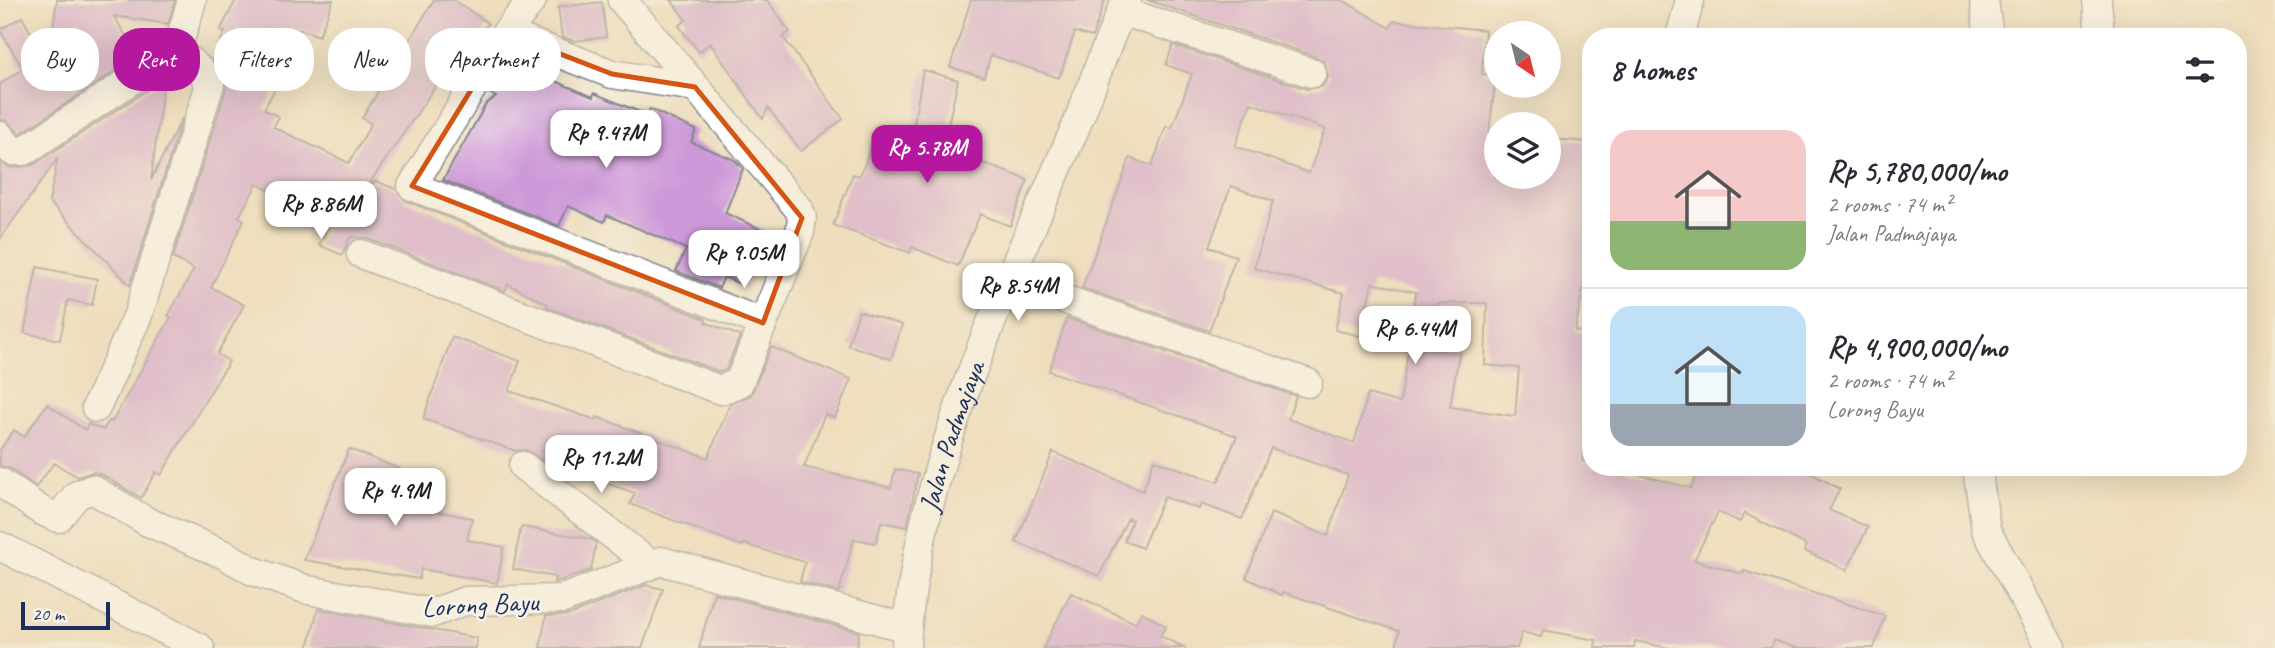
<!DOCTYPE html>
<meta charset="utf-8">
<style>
body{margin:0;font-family:Caveat,sans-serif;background:#f7f7f7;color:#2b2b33;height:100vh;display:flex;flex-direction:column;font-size:26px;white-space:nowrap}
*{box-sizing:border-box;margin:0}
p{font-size:23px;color:#7c7c81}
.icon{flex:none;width:38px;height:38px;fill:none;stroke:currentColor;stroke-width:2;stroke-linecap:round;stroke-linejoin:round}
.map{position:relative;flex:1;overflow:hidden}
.details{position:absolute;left:1582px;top:28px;width:665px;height:448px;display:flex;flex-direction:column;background:#fff;border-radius:28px;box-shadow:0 7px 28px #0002}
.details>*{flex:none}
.banner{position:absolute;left:21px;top:28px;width:665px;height:63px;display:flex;gap:14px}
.needle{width:46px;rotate:145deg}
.controls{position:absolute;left:1484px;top:21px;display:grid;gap:14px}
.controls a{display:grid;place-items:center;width:77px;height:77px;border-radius:50%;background:#fff;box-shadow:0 7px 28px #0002;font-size:35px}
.scale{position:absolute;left:21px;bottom:18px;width:89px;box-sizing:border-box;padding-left:7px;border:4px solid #1b2f5e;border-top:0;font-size:19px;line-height:24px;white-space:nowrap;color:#1b2f5e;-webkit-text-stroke:5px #f7f3e8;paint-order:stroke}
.price{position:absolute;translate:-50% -60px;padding:0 16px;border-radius:14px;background:#fff;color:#222;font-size:23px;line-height:46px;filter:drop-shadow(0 2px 4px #0008)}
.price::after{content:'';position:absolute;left:50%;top:42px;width:21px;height:16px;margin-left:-10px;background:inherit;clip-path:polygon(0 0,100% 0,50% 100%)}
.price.current{background:#b5179e;color:#fff}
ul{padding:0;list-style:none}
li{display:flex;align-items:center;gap:21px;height:175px;padding:0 28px}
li+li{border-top:2px solid #e1e1e2}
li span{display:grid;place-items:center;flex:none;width:196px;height:140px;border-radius:21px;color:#555}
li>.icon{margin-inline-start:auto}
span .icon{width:84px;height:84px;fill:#fffc;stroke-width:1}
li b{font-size:30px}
h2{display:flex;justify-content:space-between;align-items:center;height:84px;padding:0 28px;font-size:30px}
.tag{padding:0 24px;border-radius:28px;background:#fff;box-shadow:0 7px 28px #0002;font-size:24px;line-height:63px}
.tag.current{background:#b5179e;color:#fff}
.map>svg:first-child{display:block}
.building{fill:#ce99d9;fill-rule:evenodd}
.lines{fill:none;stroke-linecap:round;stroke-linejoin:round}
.street-casing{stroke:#84868e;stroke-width:31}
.street{stroke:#fff;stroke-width:28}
.marked{fill:none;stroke:#d45514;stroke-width:5;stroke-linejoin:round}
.labels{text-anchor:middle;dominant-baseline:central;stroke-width:5;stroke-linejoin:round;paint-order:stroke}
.street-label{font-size:28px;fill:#1b2f5e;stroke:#f7f3e8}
</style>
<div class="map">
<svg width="2275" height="648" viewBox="0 0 2275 648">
<rect width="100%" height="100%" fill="#f7f3e8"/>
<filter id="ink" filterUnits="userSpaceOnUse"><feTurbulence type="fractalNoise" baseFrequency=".0143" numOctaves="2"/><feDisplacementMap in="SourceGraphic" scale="14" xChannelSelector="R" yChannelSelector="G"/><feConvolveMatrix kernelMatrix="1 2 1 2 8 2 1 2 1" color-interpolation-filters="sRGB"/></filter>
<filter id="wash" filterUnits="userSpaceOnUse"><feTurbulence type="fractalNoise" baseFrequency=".00686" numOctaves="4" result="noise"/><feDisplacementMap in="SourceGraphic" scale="28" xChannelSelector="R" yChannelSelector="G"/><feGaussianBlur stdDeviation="1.57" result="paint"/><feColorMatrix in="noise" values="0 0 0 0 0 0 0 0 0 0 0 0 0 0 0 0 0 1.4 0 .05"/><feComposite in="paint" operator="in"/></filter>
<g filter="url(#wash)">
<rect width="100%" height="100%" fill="#eedebd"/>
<g id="blocks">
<!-- building -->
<path class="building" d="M57 0H175L168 24 114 16 138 56 20 134 7 121 0 120V84L23 69 0 30 22 17 48 63Z
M236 0H333L319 36 300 29 278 71 283 74 264 109 279 117 273 127 349 163 371 124 362 118 434 0H453L488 23 472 46 477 48 461 75 448 68 367 187 376 181 396 189 406 201 706 319 705 322 740 336 726 370 720 372 547 307 548 304 508 284 505 291 367 238 350 237 342 255 319 245 330 222 257 184 239 217 244 220 211 287 244 305 217 354 229 361 161 475 156 472 141 498 100 474 93 472 78 477 54 463 36 487 10 468 0 466V450L14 430 24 437 47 404 85 430 88 424 103 430 109 421 112 422 171 317 168 316 194 269 173 258 226 89 224 75 212 59 225 32 220 31Z
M671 0H767L790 32 783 37 843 119 801 151 768 108 763 119 710 43 699 52 679 26 686 20Z
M971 0H1105L1092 37 1075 32 1059 78 991 55 984 77 950 67Z
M1147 0H1342L1390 28 1394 21 1485 30 1482 74 1496 76 1487 149H1496L1495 177H1549V139L1591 142V284L1584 283 1575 331 1591 333V404L1582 461 1591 462V467H1625V471L1691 488 1701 467H1799L1840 489 1829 510 1868 527 1847 570 1804 551 1806 545 1744 513 1740 522 1718 512 1694 560 1743 574 1744 571 1885 616 1874 648H1796L1774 640 1771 648H1669L1635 641 1634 648H1595L1596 640 1543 630 1541 637 1522 632 1517 648H1396L1399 631 1283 592 1282 595 1246 578 1271 513 1328 536 1348 475 1271 448 1242 519 1201 504 1199 509 1164 497 1142 548 1124 541 1132 520 1128 518 1099 576 1016 542 1053 452 1143 491 1154 460 1218 482 1237 436 1049 371 1067 318 1296 396 1288 419 1354 443 1368 394 1400 403 1409 344 1460 348 1450 407 1515 416 1519 368 1485 365 1487 303H1438L1431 340 1407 336 1416 292 1372 283 1360 336 1335 330 1344 293 1254 268 1273 201 1231 186 1209 247 1236 256 1209 331 1082 288 1130 158 1152 166 1166 126 1172 128 1192 74 1166 65 1173 45 1307 89 1323 86 1328 77 1325 62 1317 57ZM1251 103 1325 129 1309 173 1235 146Z
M602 2 606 37 574 41 562 37 558 7Z
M508 61 593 97 594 93 647 115 650 109 696 130 691 142 735 160 743 169 725 213 765 231 740 284 724 277 719 288 676 271 686 249 607 215 604 222 568 206 559 226 443 180 486 104 496 97 489 93Z
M923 70 958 80 943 148 1028 180 1010 226 980 214 958 266 912 247 910 253 833 225 853 174 860 176 878 128 911 141Z
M164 79 151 180 182 118 130 285 49 202 58 158 0 239V162L12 168 33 165Z
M37 267 97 279 92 305 68 300 60 340 24 333Z
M859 311 902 325 891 359 848 345Z
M452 337 520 361 509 391 596 420 597 417 708 458 730 404 751 395 771 347 851 379 835 418 825 414 804 467 891 488 895 469 918 474 907 527 881 522 876 543 854 539 839 592 800 582 805 562 743 544 742 546 630 504 635 493 545 462 526 450 516 451 423 419Z
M349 449 400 469 395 482 433 486 429 510 472 518 467 540 504 547 497 583 421 569 419 579 304 560Z
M521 527 591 539 596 543 591 570 554 583 555 577 513 569Z
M646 585 663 589 642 648H540L546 616 569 615Z
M714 593 859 632 857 648H699Z
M1071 593 1135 623 1142 612 1166 626 1160 636 1186 648H1043Z
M318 609 477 638 476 648H308Z"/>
</g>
</g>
<g filter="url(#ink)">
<use href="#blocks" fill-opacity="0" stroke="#84868e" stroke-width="2"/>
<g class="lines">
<defs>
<g id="street">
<path d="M532 0 506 33 412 186 763 323 800 232 802 218 799 209 622 0"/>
<path d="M1984 0 1989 37"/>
<path d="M2097 0 2100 37"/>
<path d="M1121 11 1312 73"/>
<path d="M506 33 612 74 695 87"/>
<path d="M1680 37 1690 0"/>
<path d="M0 136 12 151H24L177 50 192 0"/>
<path d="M361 254 720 390 739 383 763 323"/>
<path d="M1008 280 1308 383"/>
<path d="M96 408 138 315 210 84 202 72 177 50"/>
<path d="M523 466 649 563"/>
<path d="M1977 467 1986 530 2051 648"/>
<path d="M0 482 40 510 58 518 77 495 92 489 148 522 225 555 253 571 308 590 433 613 465 601 563 599 661 561 907 628"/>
<path d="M0 546 200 648"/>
<path id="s1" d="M906 648C914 480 1002 295 1069 142 1090 96 1104 46 1127 0"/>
</g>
</defs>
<!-- street casing -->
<use href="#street" class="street-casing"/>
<!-- street -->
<use href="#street" class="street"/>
</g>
</g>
<!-- marked area -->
<path d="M0 0H2275V648H0ZM506 33 612 74 695 87 802 218 763 323 412 186Z" fill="#eedebd" fill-opacity=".55" fill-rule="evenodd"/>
<path class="marked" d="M506 33 612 74 695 87 802 218 763 323 412 186Z"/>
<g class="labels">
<!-- street labels -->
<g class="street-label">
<text stroke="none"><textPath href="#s1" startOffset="217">Jalan Padmajaya</textPath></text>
<text transform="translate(480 604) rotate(-3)">Lorong Bayu</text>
</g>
</g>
</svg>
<div class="controls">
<a><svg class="needle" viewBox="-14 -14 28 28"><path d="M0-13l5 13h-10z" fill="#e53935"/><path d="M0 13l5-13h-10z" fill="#7c7c81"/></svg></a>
<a><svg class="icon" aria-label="layers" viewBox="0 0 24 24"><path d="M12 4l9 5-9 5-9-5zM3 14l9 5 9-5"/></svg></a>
</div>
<div class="scale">20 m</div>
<b class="price" style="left:606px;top:170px">Rp 9.47M</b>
<b class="price current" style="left:927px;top:185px">Rp 5.78M</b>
<b class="price" style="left:321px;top:241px">Rp 8.86M</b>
<b class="price" style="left:744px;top:290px">Rp 9.05M</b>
<b class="price" style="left:1018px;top:323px">Rp 8.54M</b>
<b class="price" style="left:1415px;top:366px">Rp 6.44M</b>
<b class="price" style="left:601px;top:495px">Rp 11.2M</b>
<b class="price" style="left:395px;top:528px">Rp 4.9M</b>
<div class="banner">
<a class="tag">Buy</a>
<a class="tag current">Rent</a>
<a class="tag">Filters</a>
<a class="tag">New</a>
<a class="tag">Apartment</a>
</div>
<section class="details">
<h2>8 homes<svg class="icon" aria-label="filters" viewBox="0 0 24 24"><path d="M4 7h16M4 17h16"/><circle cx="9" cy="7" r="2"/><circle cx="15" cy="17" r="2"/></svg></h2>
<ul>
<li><span style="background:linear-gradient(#f6c9c9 65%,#8fb573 0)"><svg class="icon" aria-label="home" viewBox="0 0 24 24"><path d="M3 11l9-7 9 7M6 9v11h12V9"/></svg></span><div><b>Rp 5,780,000/mo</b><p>2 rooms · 74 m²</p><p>Jalan Padmajaya</p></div></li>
<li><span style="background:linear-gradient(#bfe0f5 70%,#9aa5b1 0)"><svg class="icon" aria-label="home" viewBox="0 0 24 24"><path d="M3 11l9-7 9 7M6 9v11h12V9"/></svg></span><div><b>Rp 4,900,000/mo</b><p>2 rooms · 74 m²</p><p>Lorong Bayu</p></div></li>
</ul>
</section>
</div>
